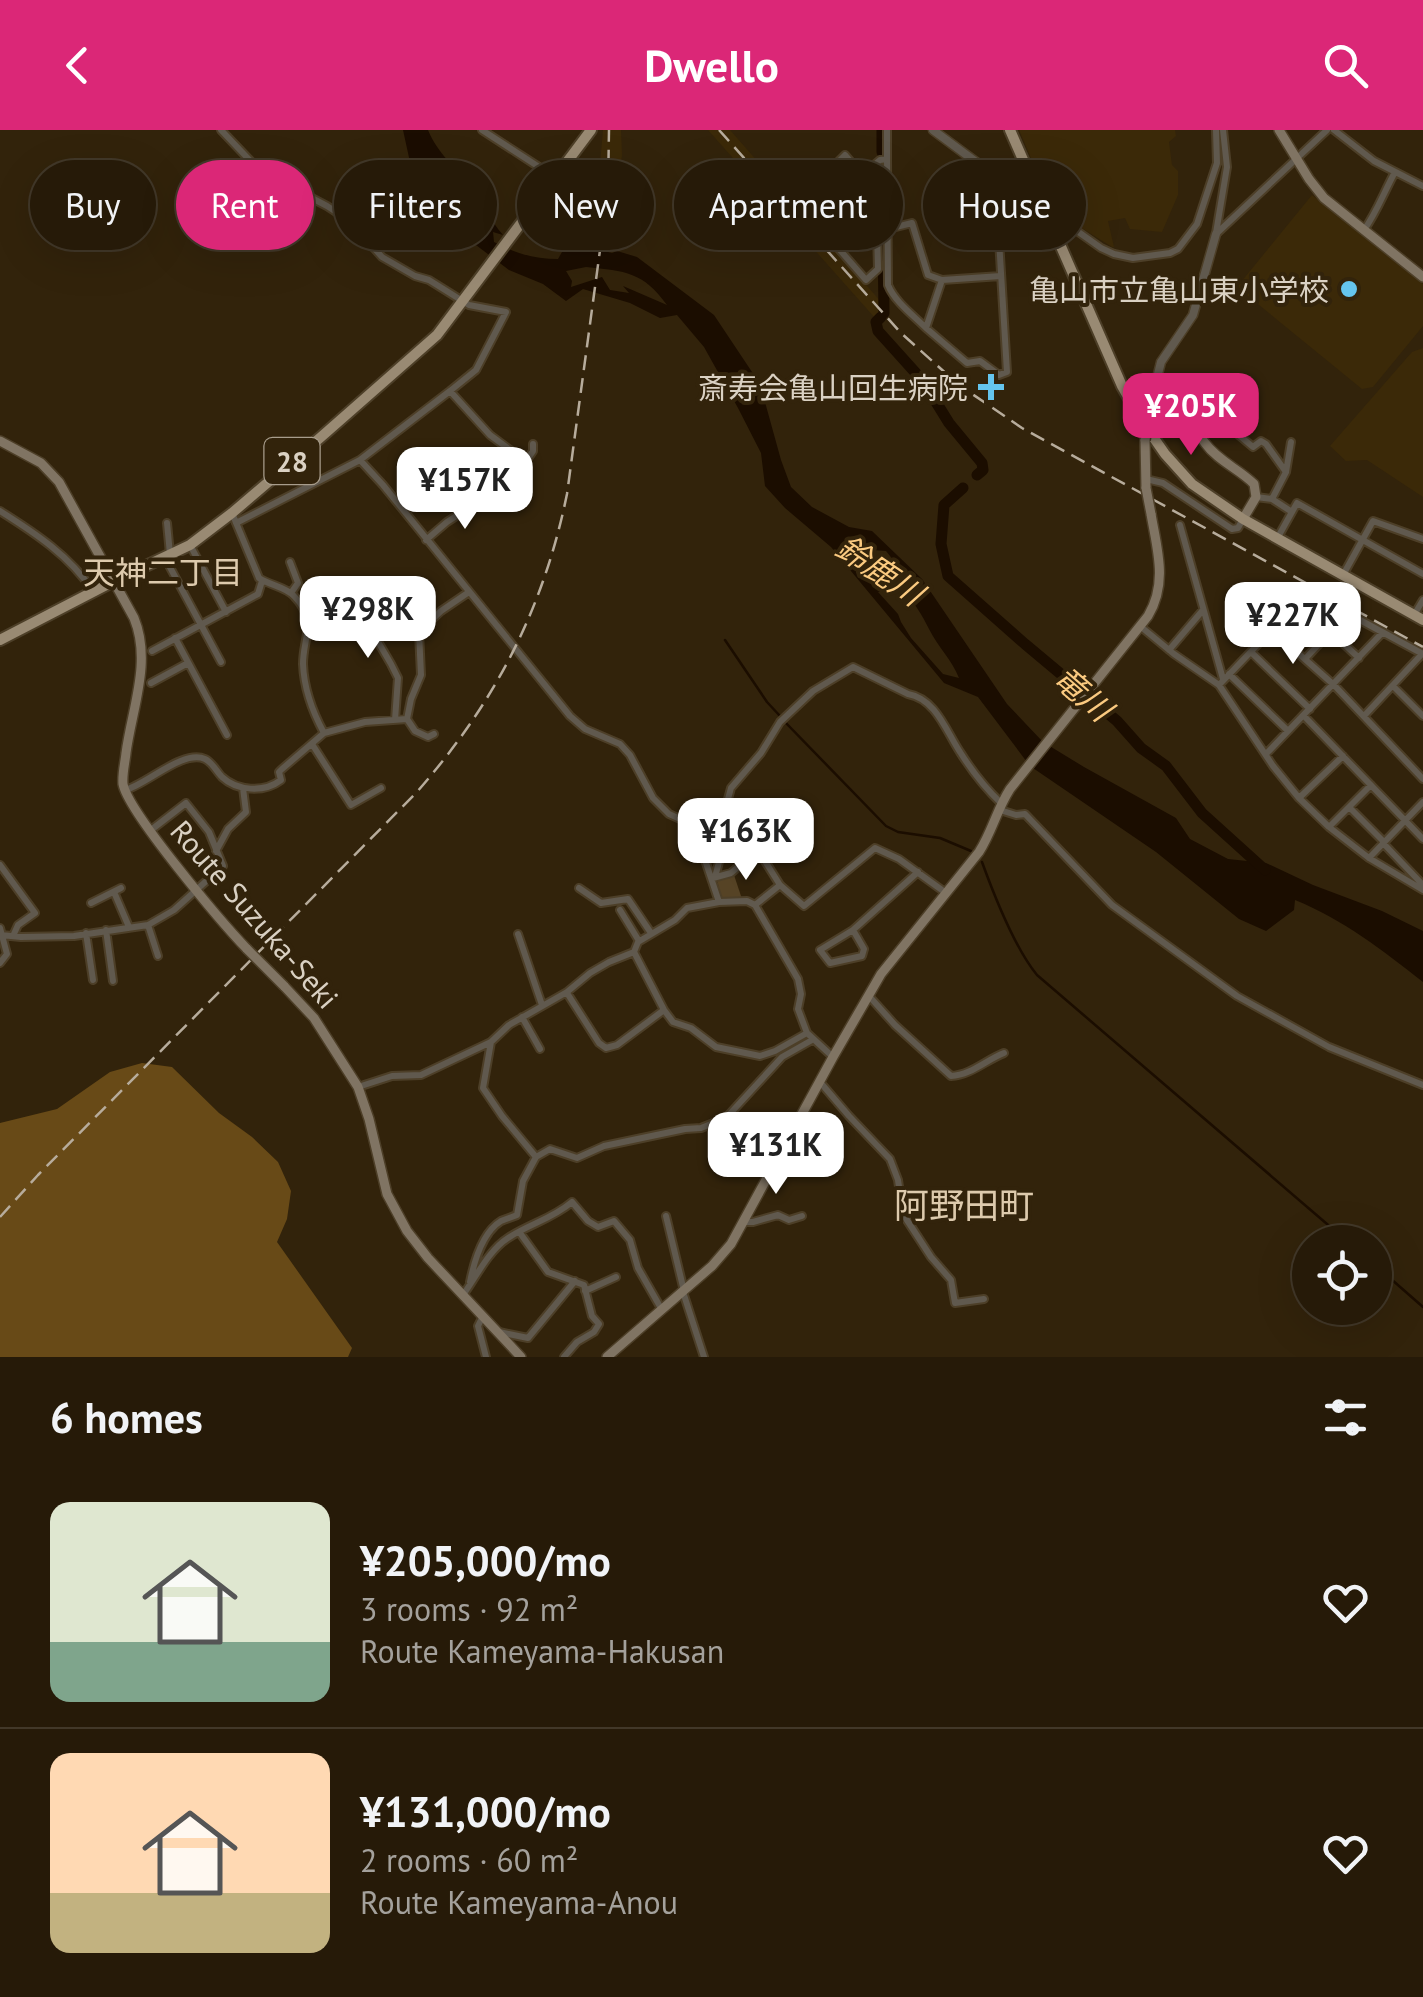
<!DOCTYPE html>
<meta charset="utf-8">
<style>
body{margin:0;font-family:"PT Sans","Noto Sans JP",sans-serif;background:#2e2312;color:#f1f3f6;height:100vh;display:flex;flex-direction:column;font-size:38px;white-space:nowrap}
*{box-sizing:border-box;margin:0}
p{font-size:32px;color:#a4a19c}
.icon{flex:none;width:55px;height:55px;fill:none;stroke:currentColor;stroke-width:2;stroke-linecap:round;stroke-linejoin:round}
.map{position:relative;height:1227px;overflow:hidden}
.drawer{display:flex;flex-direction:column;background:#261a08;flex:1}
.drawer>*{flex:none}
.top-card{position:absolute;left:30px;top:30px;width:1365px;height:90px;display:flex;gap:20px}
.buttons{position:absolute;left:1292px;top:1095px;display:grid;gap:20px}
.buttons a{display:grid;place-items:center;width:100px;height:100px;border-radius:50%;background:#261a08;box-shadow:0 10px 40px #0002,0 0 0 2px #423829;font-size:50px}
.price{position:absolute;translate:-50% -85px;padding:0 22px;border-radius:20px;background:#fff;color:#222;font-size:32px;line-height:65px;filter:drop-shadow(0 2px 5px #0008)}
.price::after{content:'';position:absolute;left:50%;top:60px;width:30px;height:22px;margin-left:-15px;background:inherit;clip-path:polygon(0 0,100% 0,50% 100%)}
.price.selected{background:#db2777;color:#fff}
ul{padding:0;list-style:none}
li{display:flex;align-items:center;gap:30px;height:250px;padding:0 50px}
li+li{border-top:2px solid #423829}
li span{display:grid;place-items:center;flex:none;width:280px;height:200px;border-radius:20px;color:#555}
li>.icon{margin-inline-start:auto}
span .icon{width:120px;height:120px;fill:#fffc;stroke-width:1}
li b{font-size:42px}
h2{display:flex;justify-content:space-between;align-items:center;height:120px;padding:0 50px;font-size:42px}
.tag{padding:0 35px;border-radius:45px;background:#261a08;box-shadow:0 10px 40px #0002,0 0 0 2px #423829;font-size:35px;line-height:90px}
.tag.selected{background:#db2777;color:#fff}
header{display:flex;justify-content:space-between;align-items:center;height:130px;padding:0 50px;background:#db2777;color:#fff;font-size:45px;font-weight:800}
.map>svg:first-child{display:block}
.built{fill:#3b2908}
.green{fill:#564325}
.forest{fill:#684a17}
.water{fill:#1b0d00;fill-rule:evenodd}
.lines{fill:none;stroke-linecap:round;stroke-linejoin:round}
.stream{stroke:#1b0d00;stroke-width:2.5}
.river{stroke:#1b0d00;stroke-width:11}
.minor-casing{stroke:#4d3f28;stroke-width:10}
.tertiary-casing{stroke:#4d3f28;stroke-width:11}
.secondary-casing{stroke:#4d3f28;stroke-width:12}
.primary-casing{stroke:#4d3f28;stroke-width:14}
.minor{stroke:#60594e;stroke-width:6}
.tertiary{stroke:#60594e;stroke-width:8}
.secondary{stroke:#807463;stroke-width:9}
.primary{stroke:#998a73;stroke-width:10}
.rail{stroke:#b7ac9c;stroke-width:2.5;stroke-dasharray:15 8;stroke-linecap:butt}
.secondary-bridge-casing{stroke:#4d3f28;stroke-width:12;stroke-linecap:butt}
.secondary-bridge{stroke:#807463;stroke-width:9}
.poi-dot{fill:#65c5ee;stroke:#32230b;stroke-width:4}
.labels{text-anchor:middle;dominant-baseline:central;stroke-width:8;stroke-linejoin:round;paint-order:stroke}
.shield{fill:#32230b;stroke:#a89d8c;stroke-width:2.5}
.shield-label{font-size:28px;font-weight:bold;fill:#dad1c3}
.poi-label{font-size:30px;fill:#dad1c3;stroke:#32230b;text-anchor:end}
.street-label{font-size:30px;fill:#dad1c3;stroke:#32230b}
.water-label{font-size:32px;font-style:italic;fill:#fbca80;stroke:#32230b}
.neighbourhood-label{font-size:32px;fill:#ddcaad;stroke:#32230b}
.quarter-label{font-size:35px;fill:#ddcaad;stroke:#32230b}
</style>
<header><svg class="icon" aria-label="back" viewBox="0 0 24 24"><path d="M15 5l-7 7 7 7"/></svg>Dwello<svg class="icon" aria-label="search" viewBox="0 0 24 24"><circle cx="10" cy="10" r="6"/><path d="M15 15l6 6"/></svg></header>
<div class="map">
<svg width="1423" height="1227" viewBox="0 0 1423 1227">
<rect width="100%" height="100%" fill="#32230b"/>
<!-- built -->
<path class="built" d="M603 0H621L622 25 614 84 596 79Z
M708 0H730L882 173V180L875 188Z
M1019 0H1175L1176 6 1169 12 1172 35 1178 41V65L1162 102 1130 99 1125 88 1108 91 1114 117H1112L1053 80Z
M1312 65 1423 154V196L1373 257 1362 259 1237 157Z
M1423 218V367L1367 330 1346 331 1330 316 1412 222Z"/>
<!-- green -->
<path class="green" d="M734 745 742 769 721 768 717 750Z"/>
<!-- forest -->
<path class="forest" d="M142 933 172 937 219 983 252 1007 278 1032 291 1061 287 1089 277 1112 352 1218 348 1227H0V993L57 979 110 942Z"/>
<!-- water -->
<path class="water" d="M403 0H428C437 23 457 39 472 58 484 73 490 91 503 105L493 102 494 112C515 123 534 129 558 129L562 122 591 118 612 123 617 121 637 127 714 185 760 254 781 330 791 357 812 377 849 397 872 401 922 449 1007 574 1043 612 1084 637 1176 688 1190 709 1228 729 1266 733 1313 755 1382 781 1423 801V852C1382 820 1344 790 1295 770L1294 780 1266 801 1239 789 1156 722 1030 636 978 567 944 553 831 417 785 378 765 356 761 323 738 278 704 217 677 185 660 188 630 173 583 159 566 171 543 154 509 140 472 112 438 73C437 57 423 40 410 32ZM586 137C626 141 643 142 667 175L623 156 629 163 610 160 602 147 571 157 572 151 566 141ZM846 409 872 420 886 421 910 451C891 443 855 424 846 409ZM902 460C913 469 923 487 929 499 938 517 952 530 959 548L943 544 911 508 901 492 898 484 878 462Z"/>
<g class="lines">
<!-- stream -->
<path class="stream" d="M725 510 767 572 780 586
M785 592 886 696 898 702 940 708 971 721
M982 732C994 765 1014 817 1037 845L1348 1112
M1375 1135 1423 1177"/>
<!-- river -->
<path class="river" d="M882 0V22
M882 38 883 92
M883 105 884 183
M881 187 876 192 878 201 923 251 949 293 982 333 983 340 977 345
M963 358 944 375 941 414 948 446 1025 514 1117 591 1141 618 1166 636 1202 683 1265 740"/>
<defs>
<path id="minor" d="M221 0 260 41 327 76 350 91 382 127 415 146 429 150 469 175 506 182 476 240 450 261 360 330 236 393
M482 0 539 37 558 45
M1334 0 1374 31 1423 56
M887 29 888 155C895 172 913 185 926 198L942 150 1001 146
M823 47 850 79 879 101
M1035 57 1049 50 1070 96 1101 118 1114 124 1133 128 1170 123 1178 119 1197 94 1217 33 1216 0
M888 99 912 93 928 145 942 150
M1364 100C1377 82 1384 62 1395 42
M877 101 878 139 866 150 798 72 845 25 862 45 880 30 887 29V0
M1216 103 1227 37 1223 0
M1216 104 1327 0
M926 198 967 233 980 231 999 245 1007 242 996 60 1001 51
M1203 254 1234 301 1253 317 1261 311 1266 314 1286 342
M450 261 490 305 525 331
M360 330 383 355 570 586 585 599 620 614 630 625 653 668 669 684 689 693 698 709 719 772
M1146 349 1163 353 1232 399 1238 398 1243 389
M526 352 523 336 533 321V314
M1256 367 1272 369 1286 342 1291 312
M1272 369 1292 382
M0 381C35 403 70 426 93 461
M232 383 259 448C269 455 286 457 294 466 318 491 303 507 303 534 304 559 312 581 324 603
M167 393 170 424
M1180 395 1223 549
M1278 407 1297 373 1423 444
M426 410 447 392 481 370
M190 415 226 482
M165 428 221 532
M290 432 298 453 291 463
M1343 445 1373 391 1423 409
M1254 458 1288 482
M1414 485 1423 470
M1242 491 1262 510
M1140 496 1174 524 1219 555 1273 636 1299 668 1329 697 1369 728 1423 760
M310 497 323 493 344 492 350 497 377 510 391 534 398 548 395 590
M1272 500 1334 555 1423 649
M1331 502 1359 528
M175 508 227 605
M1169 520 1203 480
M152 521 258 464 262 451
M1251 522 1310 579
M1305 529 1347 484
M1229 544 1288 601
M151 553 188 533
M1219 555 1308 462 1423 524
M1393 556 1423 586
M1304 586 1423 709
M1364 586 1422 524
M407 589 415 601 428 607 434 604
M312 614 351 675 381 658
M1266 624 1382 503
M125 660C146 655 183 619 205 629 212 632 217 642 222 647 237 661 264 663 281 650L279 642 282 639 324 603 365 592 407 589 411 569 421 545 419 502 441 481 469 462
M1299 668 1343 626
M1349 677 1384 712
M1000 680 1016 685 1025 684 1112 775 1237 866 1329 917 1423 955
M1329 697 1371 655
M1383 713 1423 755
M216 721 228 699 246 682 243 658
M1369 728 1423 672
M0 735 35 783 18 795 13 806
M715 747 722 721 720 698 731 658 761 623 780 592 813 561 853 537 908 564C936 569 946 601 960 622 972 641 985 658 1001 673
M713 748 731 743 758 720 780 755
M579 758 601 773 628 769 651 803
M114 762 129 797
M91 773 121 758
M755 775 780 755 804 776 875 718 899 729 946 763
M620 780 639 811
M148 795 158 826
M0 798 7 824 0 833
M106 800 113 851
M853 800 864 819 862 826 830 833 820 820 853 800 918 742
M86 803 93 850
M518 804 542 875
M1 805 21 807 74 806 148 795 174 780 223 736 209 702 186 673 151 700
M634 822 664 880 673 892 691 898 716 917 760 926 775 921 807 903
M567 863 599 913 606 918 617 915 664 880
M869 866 895 895 951 946C971 945 986 930 1004 923
M522 887 540 919
M491 912 483 958 502 986 536 1027 550 1019 577 1028 604 1016 685 999 701 998 726 988 782 927 812 910
M820 952 849 986 890 1029 898 1050 903 1084 931 1127 951 1150 955 1173 984 1169
M358 957 392 946 421 945 491 912 509 895 567 862 590 843 609 832 634 822 638 812 675 790 687 778 719 772 747 771 755 775 798 849 801 864 798 879 807 903 833 927
M666 1086 684 1161
M744 1092H753L778 1085 789 1090 802 1086
M520 1103 548 1142 584 1155 592 1186 599 1194 594 1202 577 1212 564 1227
M470 1152C474 1132 483 1102 501 1091 506 1089 512 1087 517 1085L523 1051 536 1027
M585 1161 616 1147
M683 1162 704 1227
M463 1165C476 1147 489 1120 508 1108 529 1094 552 1089 572 1072L588 1091 598 1097 614 1091 630 1110 638 1138 662 1180
M483 1186 478 1196 486 1227
M499 1202 528 1208 575 1151"/>
<path id="tertiary" d="M933 0 1007 55 1019 60 1034 57
M1156 252 1161 232 1193 185 1216 104"/>
<path id="secondary" d="M1279 0 1309 49 1324 68 1423 147
M1153 267 1156 252C1188 265 1186 289 1205 313 1218 331 1239 339 1254 354L1256 367 1243 389
M1145 310 1146 358
M0 311 41 333 59 352 134 488C152 532 132 578 126 623 125 633 122 644 123 654 128 682 223 794 247 819
M284 856 314 888 358 957 369 989 387 1064 407 1101 428 1128 521 1227
M607 1227 712 1136 731 1114 833 927 881 844 979 722C992 702 997 679 1010 659L1148 486C1168 453 1157 419 1151 384"/>
<path id="primary" d="M1010 0 1122 256 1142 291 1165 324 1192 354 1243 389 1423 490
M0 510 114 451 190 415 232 383 321 307 437 205 591 0"/>
</defs>
<!-- minor casing -->
<use href="#minor" class="minor-casing"/>
<!-- tertiary casing -->
<use href="#tertiary" class="tertiary-casing"/>
<!-- secondary casing -->
<use href="#secondary" class="secondary-casing"/>
<!-- primary casing -->
<use href="#primary" class="primary-casing"/>
<!-- minor -->
<use href="#minor" class="minor"/>
<!-- tertiary -->
<use href="#tertiary" class="tertiary"/>
<!-- secondary -->
<use href="#secondary" class="secondary"/>
<!-- primary -->
<use href="#primary" class="primary"/>
<!-- rail -->
<path class="rail" d="M719 0 901 203 959 255 1022 298 1423 517
M0 1087 38 1045 416 663C494 574 543 481 567 364L608 61 609 0"/>
<defs>
<path id="secondary-bridge" d="M1145 310 1153 267
M1146 358 1151 384
M247 819 284 856"/>
</defs>
<!-- secondary-bridge casing -->
<use href="#secondary-bridge" class="secondary-bridge-casing"/>
<!-- secondary-bridge -->
<use href="#secondary-bridge" class="secondary-bridge"/>
</g>
<!-- markers -->
<g class="poi-dot">
<circle cx="1349" cy="159" r="10"/>
<path d="M986 242h10v10h10v10h-10v10h-10v-10h-10v-10h10z"/>
</g>
<g class="labels">
<!-- shield labels -->
<rect class="shield" x="264.5" y="308" width="55" height="46" rx="8"/>
<g class="shield-label">
<text x="292" y="331">28</text>
</g>
<!-- poi labels -->
<g class="poi-label">
<text x="1329" y="159">亀山市立亀山東小学校</text>
<text x="968" y="257">斎寿会亀山回生病院</text>
</g>
<!-- street labels -->
<g class="street-label">
<text transform="translate(255 784) rotate(49)">Route Suzuka-Seki</text>
</g>
<!-- water labels -->
<g class="water-label">
<text transform="translate(880 440) rotate(34)">鈴鹿川</text>
<text transform="translate(1083 563) rotate(41)">竜川</text>
</g>
<!-- neighbourhood labels -->
<g class="neighbourhood-label">
<text x="163" y="442">天神二丁目</text>
</g>
<!-- quarter labels -->
<g class="quarter-label">
<text x="964" y="1075">阿野田町</text>
</g>
</g>
</svg>
<div class="buttons">
<a><svg class="icon" aria-label="locate" viewBox="0 0 24 24"><circle cx="12" cy="12" r="6"/><path d="M12 2v4M12 18v4M2 12h4M18 12h4"/></svg></a>
</div>
<b class="price selected" style="left:1191px;top:328px">¥205K</b>
<b class="price" style="left:465px;top:402px">¥157K</b>
<b class="price" style="left:368px;top:531px">¥298K</b>
<b class="price" style="left:1293px;top:537px">¥227K</b>
<b class="price" style="left:746px;top:753px">¥163K</b>
<b class="price" style="left:776px;top:1067px">¥131K</b>
<div class="top-card">
<a class="tag">Buy</a>
<a class="tag selected">Rent</a>
<a class="tag">Filters</a>
<a class="tag">New</a>
<a class="tag">Apartment</a>
<a class="tag">House</a>
</div>
</div>
<section class="drawer">
<h2>6 homes<svg class="icon" aria-label="filters" viewBox="0 0 24 24"><path d="M4 7h16M4 17h16"/><circle cx="9" cy="7" r="2"/><circle cx="15" cy="17" r="2"/></svg></h2>
<ul>
<li><span style="background:linear-gradient(#dfe7d0 70%,#7fa58c 0)"><svg class="icon" aria-label="home" viewBox="0 0 24 24"><path d="M3 11l9-7 9 7M6 9v11h12V9"/></svg></span><div><b>¥205,000/mo</b><p>3 rooms · 92 m²</p><p>Route Kameyama-Hakusan</p></div><svg class="icon" aria-label="heart" viewBox="0 0 24 24"><path d="M12 20l-8-8c-3-5 5-10 8-4 3-6 11-1 8 4z"/></svg></li>
<li><span style="background:linear-gradient(#ffd9b3 70%,#c2b280 0)"><svg class="icon" aria-label="home" viewBox="0 0 24 24"><path d="M3 11l9-7 9 7M6 9v11h12V9"/></svg></span><div><b>¥131,000/mo</b><p>2 rooms · 60 m²</p><p>Route Kameyama-Anou</p></div><svg class="icon" aria-label="heart" viewBox="0 0 24 24"><path d="M12 20l-8-8c-3-5 5-10 8-4 3-6 11-1 8 4z"/></svg></li>
</ul>
</section>
